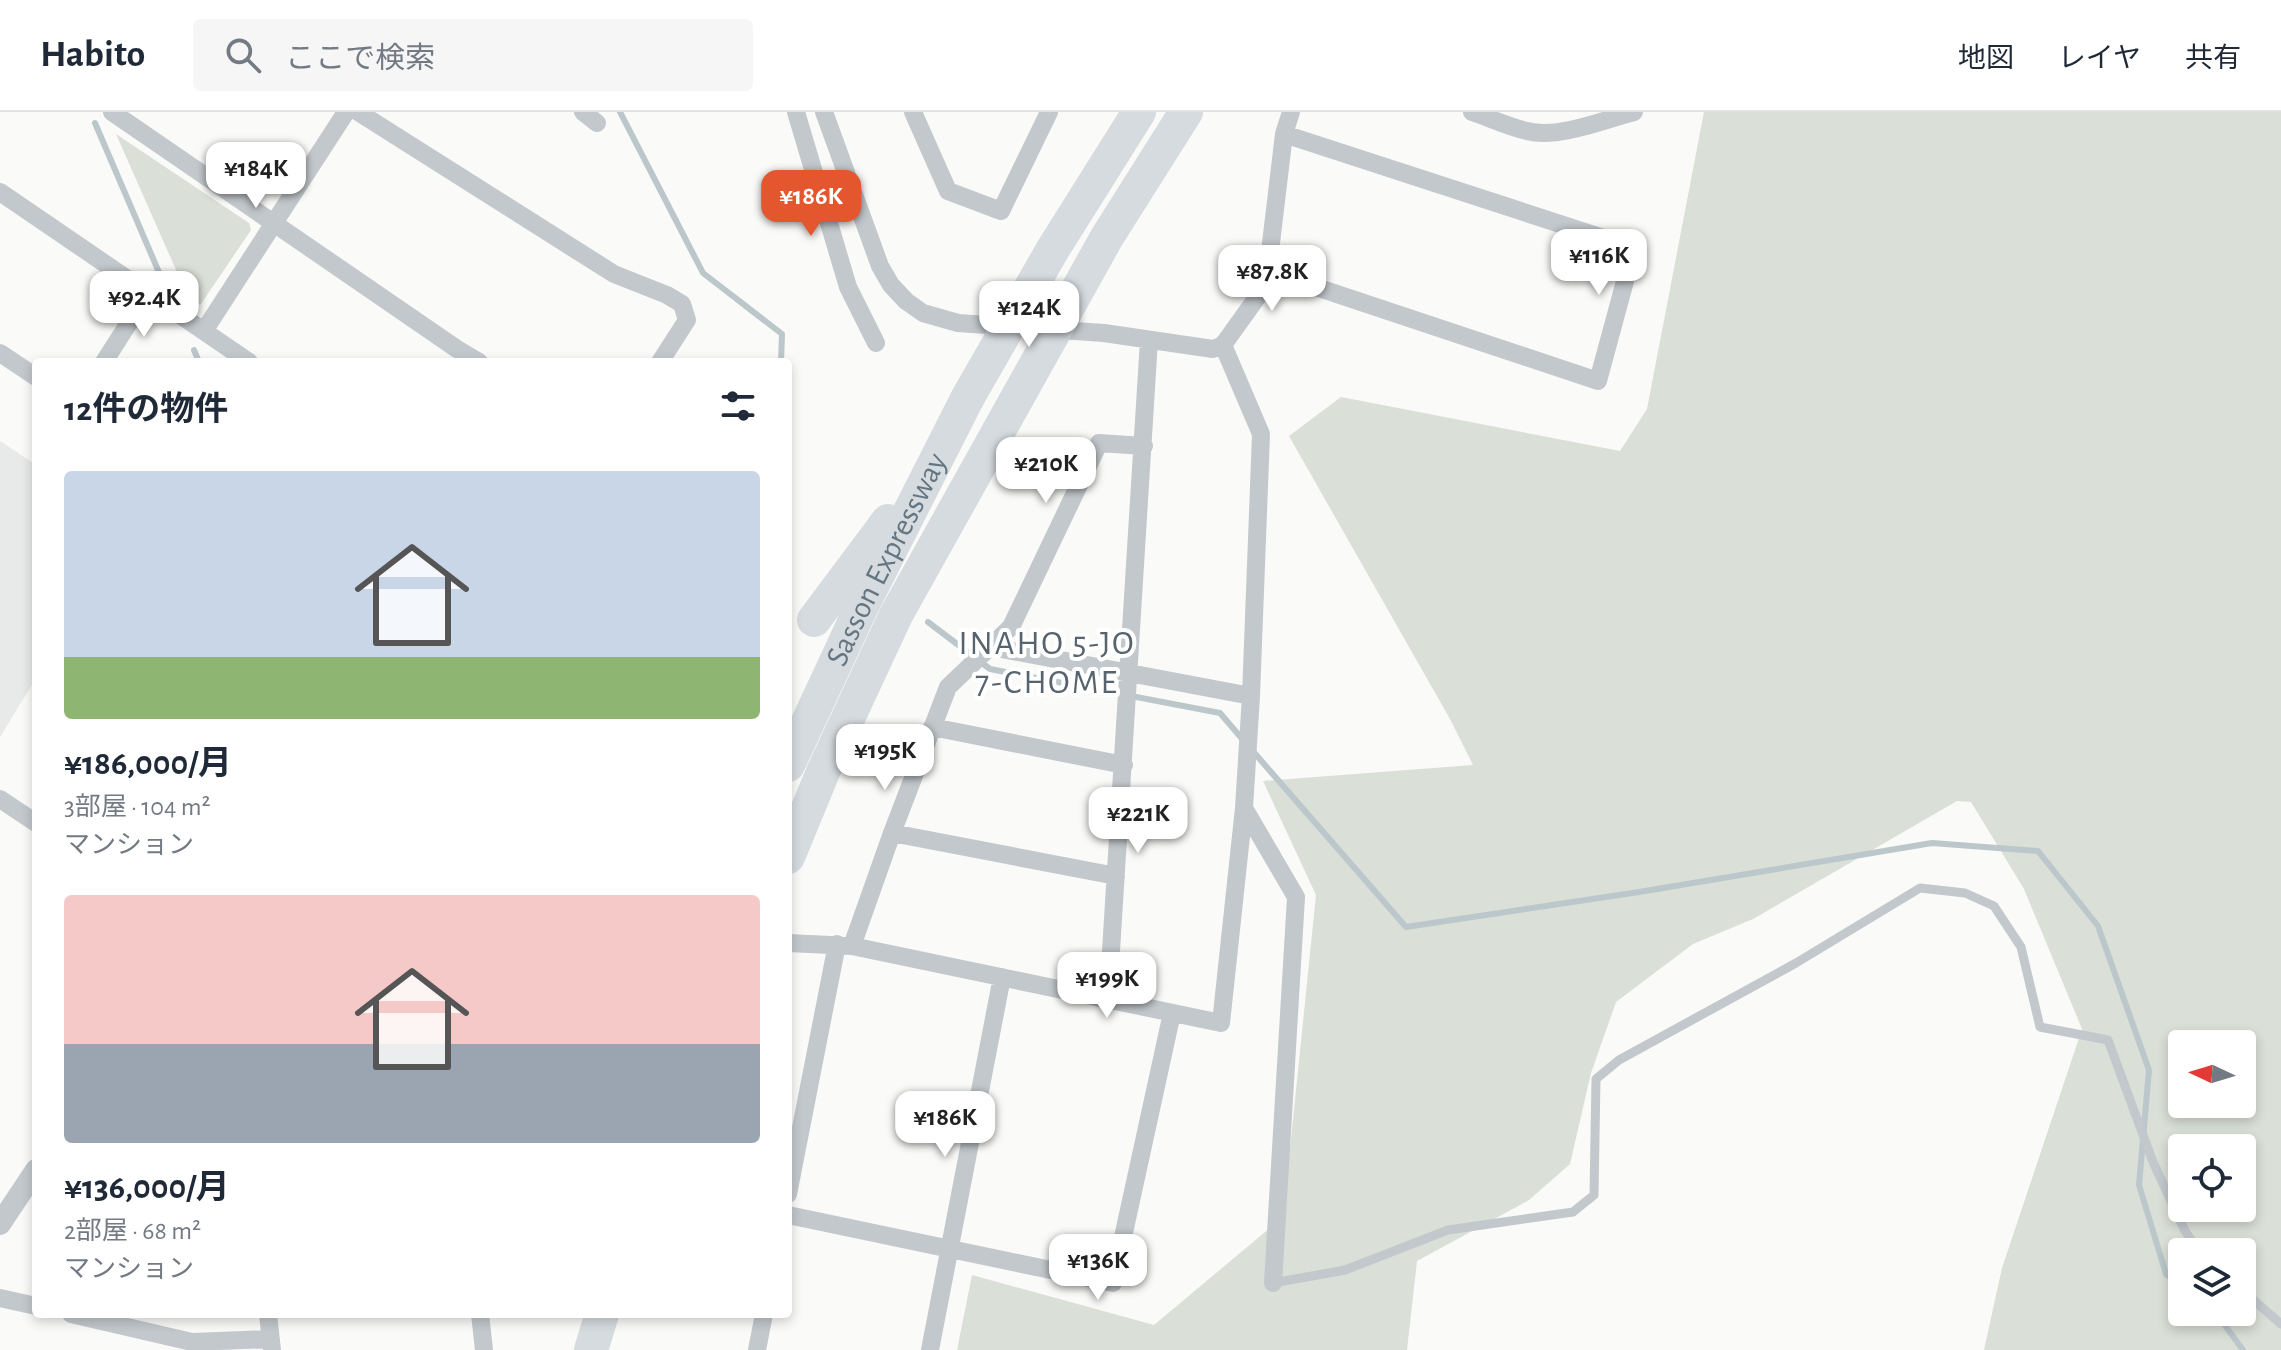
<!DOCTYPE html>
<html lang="ja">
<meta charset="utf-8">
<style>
body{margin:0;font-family:"Alegreya Sans","Noto Sans JP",sans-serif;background:#f6f6f7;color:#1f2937;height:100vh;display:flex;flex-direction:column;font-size:30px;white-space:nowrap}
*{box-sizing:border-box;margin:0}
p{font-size:26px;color:#747a83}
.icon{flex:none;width:44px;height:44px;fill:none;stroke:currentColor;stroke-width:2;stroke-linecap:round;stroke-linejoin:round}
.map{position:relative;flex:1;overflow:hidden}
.details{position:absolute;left:32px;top:246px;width:760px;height:960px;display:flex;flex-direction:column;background:#fff;border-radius:8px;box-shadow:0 4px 12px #0003}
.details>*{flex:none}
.needle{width:52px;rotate:274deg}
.tools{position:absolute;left:2168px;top:918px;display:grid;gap:16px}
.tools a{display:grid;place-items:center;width:88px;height:88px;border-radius:8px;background:#fff;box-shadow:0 4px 12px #0003;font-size:40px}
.price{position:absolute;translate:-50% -68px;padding:0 18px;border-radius:16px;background:#fff;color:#222;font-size:26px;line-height:52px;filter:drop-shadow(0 2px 4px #0008)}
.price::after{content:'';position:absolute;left:50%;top:48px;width:24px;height:18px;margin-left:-12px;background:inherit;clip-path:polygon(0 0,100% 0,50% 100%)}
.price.selected{background:#e4572e;color:#fff}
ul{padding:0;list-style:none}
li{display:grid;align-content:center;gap:16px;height:424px;padding:0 32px}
li span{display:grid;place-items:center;height:248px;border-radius:8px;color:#555}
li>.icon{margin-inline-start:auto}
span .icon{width:144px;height:144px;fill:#fffc;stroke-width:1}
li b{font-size:34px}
h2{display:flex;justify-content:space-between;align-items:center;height:96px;padding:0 32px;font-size:34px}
header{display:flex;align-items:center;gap:48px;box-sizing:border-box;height:112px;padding:0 40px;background:#fff;border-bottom:2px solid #e0e1e3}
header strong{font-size:38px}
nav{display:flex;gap:44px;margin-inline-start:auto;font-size:28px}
.search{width:560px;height:72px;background:#f6f6f7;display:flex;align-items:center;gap:20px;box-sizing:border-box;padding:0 28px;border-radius:8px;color:#747a83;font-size:30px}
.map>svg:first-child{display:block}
.built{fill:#e8e9e9}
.green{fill:#dadfd7;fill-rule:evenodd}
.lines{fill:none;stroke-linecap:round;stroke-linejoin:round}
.stream{stroke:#bbc7cb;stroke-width:6}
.service{stroke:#c3c8cc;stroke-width:9}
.minor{stroke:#c3c8cc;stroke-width:18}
.tertiary{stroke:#c3c8cc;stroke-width:22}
.motorway{stroke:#d6dbdf;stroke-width:34}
.labels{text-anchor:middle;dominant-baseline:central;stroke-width:8;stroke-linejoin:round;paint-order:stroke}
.street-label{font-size:32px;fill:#657683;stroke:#fff}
.neighbourhood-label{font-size:34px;letter-spacing:2px;fill:#57646e;stroke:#fff}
</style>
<header>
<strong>Habito</strong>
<div class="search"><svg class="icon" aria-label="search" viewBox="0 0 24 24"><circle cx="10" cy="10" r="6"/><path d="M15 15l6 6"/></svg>ここで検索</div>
<nav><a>地図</a><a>レイヤ</a><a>共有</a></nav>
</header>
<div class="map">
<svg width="2281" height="1238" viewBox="0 0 2281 1238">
<rect width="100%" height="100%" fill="#fafaf8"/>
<!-- built -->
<path class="built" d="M0 329 36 353V566L0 625Z"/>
<!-- green -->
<path class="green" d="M1704 0H2281V1238H1984L2002 1156 2082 917 2024 777 1971 690 1957 689 1753 807 1693 832 1616 890 1591 961 1570 1052 1529 1088 1417 1149 1407 1238H957L972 1163 1154 1213 1283 1105 1316 783 1263 669 1473 653 1450 607 1289 324 1341 285 1620 339 1647 297ZM2182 932H2242V992H2182ZM2182 1036H2242V1096H2182ZM2182 1140H2242V1200H2182Z
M116 22 249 111 251 118 201 192 192 194Z"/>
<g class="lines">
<!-- stream -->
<path class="stream" d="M620 0 703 161 782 222 781 250
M95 11 167 179
M194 238 199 250
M928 510 990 557 1220 601 1244 629
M1251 637 1406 815 1639 780 1932 731 2038 739 2098 814 2149 958 2139 1073 2166 1162 2182 1174
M2215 1200 2243 1238"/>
<!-- service -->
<path class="service" d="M1273 1171 1345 1158 1448 1118 1573 1100 1594 1083 1596 967 1619 948 1796 851 1920 776 1965 781 1994 794 2021 835 2040 915 2108 928 2153 1050 2184 1117 2199 1140
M2242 1178 2281 1212"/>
<!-- minor -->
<path class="minor" d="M112 0 457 237 479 250
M358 0 614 162 667 183 682 192 687 208 660 250
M583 0 597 11
M796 0 848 175 876 231
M824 0 880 154 891 173 906 189 923 201 958 211 1104 221 1213 237 1223 233 1266 173 1284 22 1291 0
M913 0 948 79 1001 99 1049 0
M1472 0C1490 6 1509 15 1527 19 1558 27 1604 8 1634 0
M0 80 249 250
M1268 159 1598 269 1634 136 1284 22
M204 219 346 0
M0 241 36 265
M104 250 148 181
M991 535 1251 584
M932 615 1124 653
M0 687 36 711
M1244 696 1296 785 1273 1171
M892 721 1116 764
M788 831 852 834 1221 911 1244 696 1251 584 1261 322 1223 233
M852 834 892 721 948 575 1011 515 1099 331 1144 334
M1108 887 1149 228
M788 1082 837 832
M788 1103 1113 1171 1172 901
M0 1186 36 1194
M71 1202 192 1230 271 1227
M268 1202 272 1238
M480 1202 484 1238
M757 1238 764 1202
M930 1238 1002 865"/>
<!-- tertiary -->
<path class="tertiary" d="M0 1112 36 1058"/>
<!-- motorway -->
<g class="motorway">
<path d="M814 508 888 409"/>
<path id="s1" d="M788 653 861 496 968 285 1053 137 1139 0"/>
<path d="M788 745 823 660 896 503 1107 125 1186 0"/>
<path d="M591 1238 602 1202"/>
</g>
</g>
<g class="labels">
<!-- street labels -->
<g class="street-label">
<text stroke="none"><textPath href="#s1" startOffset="228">Sasson Expressway</textPath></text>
</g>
<!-- neighbourhood labels -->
<g class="neighbourhood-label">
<text x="1047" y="532">INAHO 5-JO<tspan x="1047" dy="39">7-CHOME</tspan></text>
</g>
</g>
</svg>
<div class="tools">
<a><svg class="needle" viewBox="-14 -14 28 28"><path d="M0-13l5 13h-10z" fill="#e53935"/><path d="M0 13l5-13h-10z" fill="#747a83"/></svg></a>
<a><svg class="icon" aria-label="locate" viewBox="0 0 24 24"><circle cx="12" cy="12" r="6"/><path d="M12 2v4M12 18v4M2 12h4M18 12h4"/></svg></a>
<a><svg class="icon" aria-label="layers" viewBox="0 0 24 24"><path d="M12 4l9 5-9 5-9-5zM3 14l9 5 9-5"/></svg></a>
</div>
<b class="price" style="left:256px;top:98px">¥184K</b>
<b class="price selected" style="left:811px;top:126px">¥186K</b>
<b class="price" style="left:1599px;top:185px">¥116K</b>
<b class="price" style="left:1272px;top:201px">¥87.8K</b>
<b class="price" style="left:144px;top:227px">¥92.4K</b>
<b class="price" style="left:1029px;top:237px">¥124K</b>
<b class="price" style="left:1046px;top:393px">¥210K</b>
<b class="price" style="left:885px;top:680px">¥195K</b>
<b class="price" style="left:1138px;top:743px">¥221K</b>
<b class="price" style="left:1107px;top:908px">¥199K</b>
<b class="price" style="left:945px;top:1047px">¥186K</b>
<b class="price" style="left:1098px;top:1190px">¥136K</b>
<section class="details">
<h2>12件の物件<svg class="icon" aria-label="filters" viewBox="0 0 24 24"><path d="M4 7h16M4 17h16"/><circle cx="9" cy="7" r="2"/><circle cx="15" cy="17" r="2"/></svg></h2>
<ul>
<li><span style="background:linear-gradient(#c9d6e8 75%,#8fb573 0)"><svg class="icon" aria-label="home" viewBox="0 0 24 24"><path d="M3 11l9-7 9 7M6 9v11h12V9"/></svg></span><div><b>¥186,000/月</b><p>3部屋 · 104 m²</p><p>マンション</p></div></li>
<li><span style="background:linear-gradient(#f6c9c9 60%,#9aa5b1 0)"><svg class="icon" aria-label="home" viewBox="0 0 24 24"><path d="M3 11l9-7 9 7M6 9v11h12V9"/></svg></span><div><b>¥136,000/月</b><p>2部屋 · 68 m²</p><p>マンション</p></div></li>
</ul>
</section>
</div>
